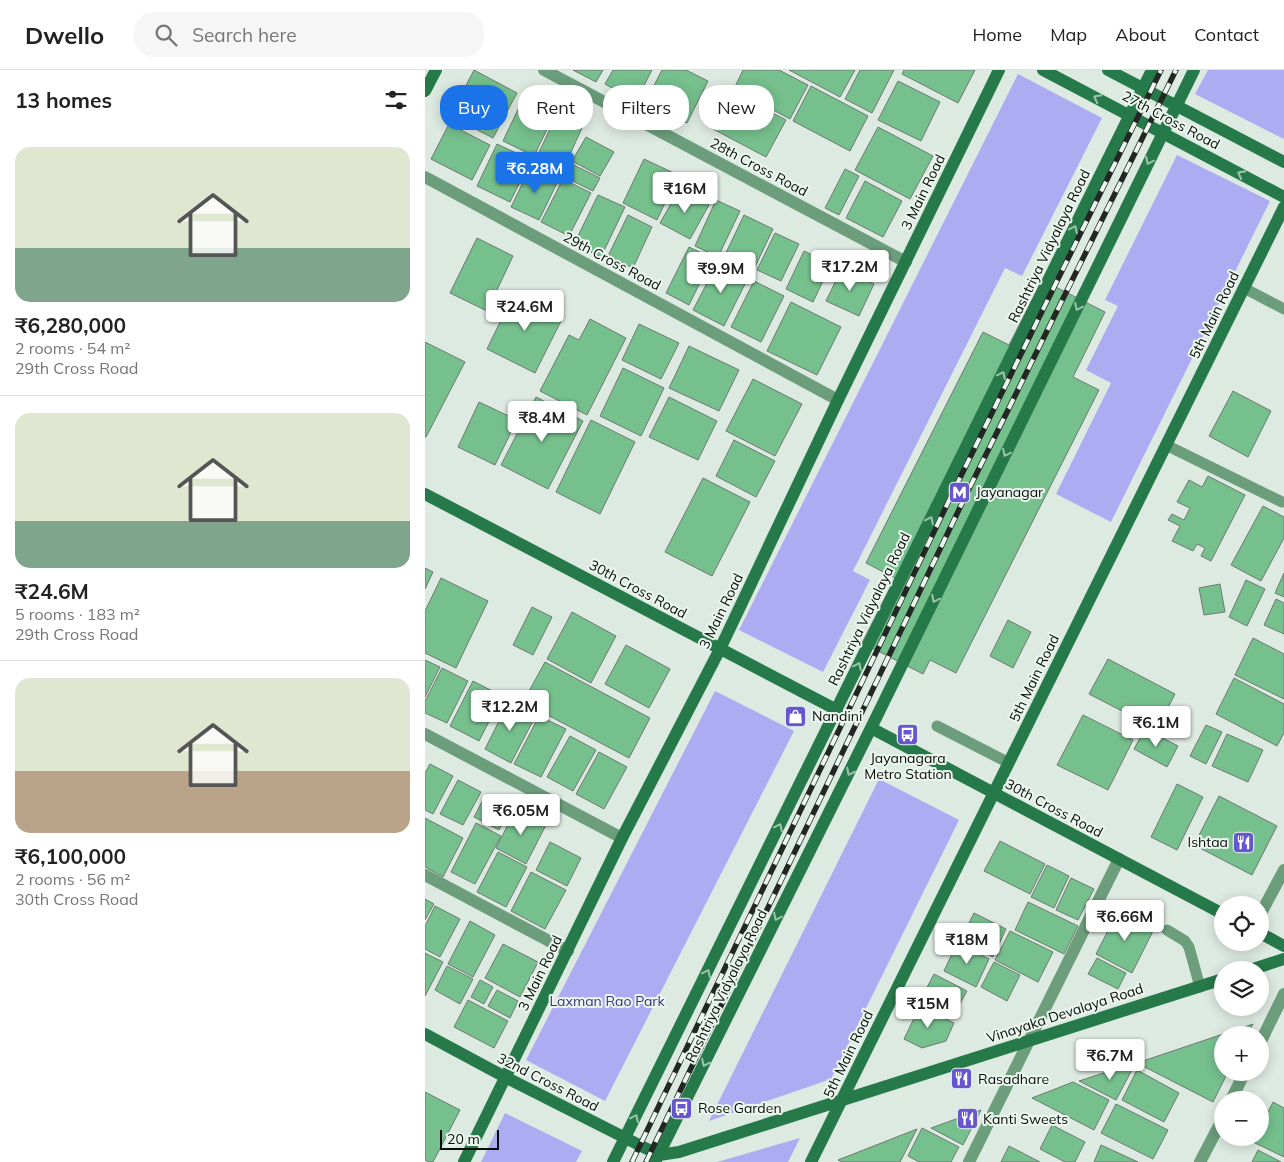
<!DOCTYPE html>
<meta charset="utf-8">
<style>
body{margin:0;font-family:Mulish,sans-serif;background:#f6f6f6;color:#222;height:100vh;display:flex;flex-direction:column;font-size:19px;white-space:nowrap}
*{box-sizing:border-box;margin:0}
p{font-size:16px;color:#767676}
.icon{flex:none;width:28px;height:28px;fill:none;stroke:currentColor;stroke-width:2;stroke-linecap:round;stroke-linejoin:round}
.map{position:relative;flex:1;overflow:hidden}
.details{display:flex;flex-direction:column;background:#fff;width:425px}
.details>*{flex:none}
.hud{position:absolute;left:15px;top:15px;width:475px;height:45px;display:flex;gap:10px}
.fabs{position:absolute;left:789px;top:826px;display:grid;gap:10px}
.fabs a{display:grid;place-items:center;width:55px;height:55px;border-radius:50%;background:#fff;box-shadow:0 2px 12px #0003;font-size:25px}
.scale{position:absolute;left:15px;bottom:12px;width:59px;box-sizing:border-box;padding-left:5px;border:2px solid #090d0a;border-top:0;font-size:14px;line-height:18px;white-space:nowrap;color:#090d0a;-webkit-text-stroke:4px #ebf7ee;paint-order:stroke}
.price{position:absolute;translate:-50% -42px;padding:0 11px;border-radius:5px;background:#fff;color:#222;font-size:16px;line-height:32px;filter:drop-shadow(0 1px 2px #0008)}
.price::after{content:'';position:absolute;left:50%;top:30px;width:15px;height:11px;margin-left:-8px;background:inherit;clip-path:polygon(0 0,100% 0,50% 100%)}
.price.current{background:#1a73e8;color:#fff}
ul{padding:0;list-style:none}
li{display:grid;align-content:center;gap:10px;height:265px;padding:0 15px}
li+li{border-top:1px solid #e0e0e0}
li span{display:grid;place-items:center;height:155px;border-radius:15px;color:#555}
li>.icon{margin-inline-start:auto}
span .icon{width:90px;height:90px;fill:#fffc;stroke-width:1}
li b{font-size:21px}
h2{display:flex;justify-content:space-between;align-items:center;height:60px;padding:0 15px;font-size:21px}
.tag{padding:0 18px;border-radius:20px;background:#fff;box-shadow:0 2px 12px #0003;font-size:18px;line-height:45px}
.tag.current{background:#1a73e8;color:#fff}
header{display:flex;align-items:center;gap:30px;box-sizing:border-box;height:70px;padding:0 25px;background:#fff;border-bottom:1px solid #e0e0e0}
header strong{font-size:24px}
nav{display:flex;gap:28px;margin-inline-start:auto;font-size:18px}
.search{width:350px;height:45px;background:#f6f6f6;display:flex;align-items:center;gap:12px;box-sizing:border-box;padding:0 18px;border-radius:20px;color:#767676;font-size:19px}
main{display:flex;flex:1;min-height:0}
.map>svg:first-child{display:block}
.green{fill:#adacf3}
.building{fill:#76c08d;stroke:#6e7971}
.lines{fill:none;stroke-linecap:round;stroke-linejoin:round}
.lane{stroke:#6c9e7b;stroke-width:11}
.street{stroke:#6c9e7b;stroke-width:12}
.secondary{stroke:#267948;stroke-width:12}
.rail-casing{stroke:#222724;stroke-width:5.5}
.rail{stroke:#ebf7ee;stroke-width:4;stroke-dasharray:11;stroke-linecap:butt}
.oneway{stroke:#9cc5ac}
.labels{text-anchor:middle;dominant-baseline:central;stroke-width:4;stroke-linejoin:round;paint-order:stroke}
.street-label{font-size:14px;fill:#090d0a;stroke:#ebf7ee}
.poi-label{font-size:14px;fill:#090d0a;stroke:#ebf7ee;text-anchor:start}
.park-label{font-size:14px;fill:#3d3084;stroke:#ebf7ee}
</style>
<header>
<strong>Dwello</strong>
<div class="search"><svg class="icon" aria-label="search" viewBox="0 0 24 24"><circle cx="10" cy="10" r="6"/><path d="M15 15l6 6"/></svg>Search here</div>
<nav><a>Home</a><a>Map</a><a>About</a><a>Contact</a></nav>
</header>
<main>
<section class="details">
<h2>13 homes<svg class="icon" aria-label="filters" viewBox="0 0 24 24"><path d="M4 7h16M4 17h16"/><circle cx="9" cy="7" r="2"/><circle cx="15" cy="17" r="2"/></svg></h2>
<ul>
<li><span style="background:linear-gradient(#dfe7d0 65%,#7fa58c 0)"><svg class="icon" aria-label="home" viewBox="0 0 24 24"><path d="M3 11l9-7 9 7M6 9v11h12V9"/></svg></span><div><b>₹6,280,000</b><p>2 rooms · 54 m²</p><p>29th Cross Road</p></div></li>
<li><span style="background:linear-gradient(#dfe7d0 70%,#7fa58c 0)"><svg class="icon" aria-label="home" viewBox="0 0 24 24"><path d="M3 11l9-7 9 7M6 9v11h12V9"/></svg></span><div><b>₹24.6M</b><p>5 rooms · 183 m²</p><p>29th Cross Road</p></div></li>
<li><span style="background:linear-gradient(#dfe7d0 60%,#b9a48a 0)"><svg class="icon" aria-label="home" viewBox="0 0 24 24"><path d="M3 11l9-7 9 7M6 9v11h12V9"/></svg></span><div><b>₹6,100,000</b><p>2 rooms · 56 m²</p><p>30th Cross Road</p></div></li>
</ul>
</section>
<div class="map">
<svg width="859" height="1092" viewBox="0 0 859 1092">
<rect width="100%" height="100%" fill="#ddeae1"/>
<!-- green -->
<path class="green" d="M783 0H859V69L770 24Z
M593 4 677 48 597 206 580 198 428 501 445 510 398 602 314 560Z
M752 85 845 131 686 452 631 424 686 313 661 300 693 236 680 230Z
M290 621 369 661 180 1031 101 990Z
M454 709 534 750 406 1009 284 1051Z
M80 1043 157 1081 151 1092H56Z
M375 1068 363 1092H292Z"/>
<!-- building -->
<path class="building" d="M49 0 92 23 68 68 25 46Z
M148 0H178L171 12Z
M188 0H227L211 31 180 14Z
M237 0H261L283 11 262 53 221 31Z
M318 0H354L383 15 365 49 309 19Z
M364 0H430L415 27Z
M435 0H469L447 43 420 29Z
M479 0H550L533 33 477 4Z
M473 11 515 32 496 71 453 50Z
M386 16 443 46 425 81 368 51Z
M307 22 361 50 341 87 288 59Z
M96 33 127 49 109 86 78 71Z
M131 46 157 58 135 106 109 93Z
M24 54 65 75 47 110 6 89Z
M453 57 508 86 485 129 430 100Z
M161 67 189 82 175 106 147 91Z
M72 74 106 90 85 132 52 116Z
M219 89 253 105 232 150 198 133Z
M143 92 175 108 168 121 137 106Z
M105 98 133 111 114 150 86 137Z
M420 99 434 106 414 145 400 138Z
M138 109 166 123 144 166 116 152Z
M440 111 477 131 458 167 421 148Z
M255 118 284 135 265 169 235 153Z
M173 125 200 137 176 187 149 174Z
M291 130 315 141 293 187 270 176Z
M203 145 227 157 208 198 183 186Z
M319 145 348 159 328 201 299 187Z
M350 163 374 174 356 211 332 200Z
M52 168 88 186 62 241 25 223Z
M264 177 287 188 264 235 241 223Z
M379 181 406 194 388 232 361 219Z
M293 192 323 208 299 256 268 240Z
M417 198 449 214 434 246 401 231Z
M617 210 680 242 648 307 674 320 531 603 505 590 498 604 437 573 470 508 441 493 558 262 584 275Z
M329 211 359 226 336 272 306 257Z
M90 221 139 245 110 303 62 279Z
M366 232 416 257 392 305 342 281Z
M165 249 201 268 162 345 115 321 144 265 154 270Z
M214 254 254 273 236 309 197 290Z
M0 272 40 292 1 367H0Z
M264 276 314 300 294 341 244 318Z
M198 298 239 318 216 366 175 346Z
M328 309 377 334 350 386 301 361Z
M808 321 846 341 823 387 784 366Z
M111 327 158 351 123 419 76 395Z
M244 327 292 351 273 390 224 367Z
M54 332 92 350 70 395 33 377Z
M166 350 210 372 175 444 131 422Z
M309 370 350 391 331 427 291 406Z
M783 406 820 425 786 491 776 486 780 478 772 474 768 481 747 471 755 456 743 450 747 444 759 450 765 438 752 432 764 410 777 417Z
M278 408 325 432 287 506 240 482Z
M838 436 859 447V468L836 511 806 495Z
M0 498 8 502 0 519Z
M859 503V527L850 523Z
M16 508 63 531 31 598 0 583V541Z
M821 510 840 519 822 556 804 547Z
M795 514 800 542 779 545 774 518Z
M851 529 859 533V564L839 555Z
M107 537 127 547 108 585 88 575Z
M147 542 191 566 166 613 122 589Z
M583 550 606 562 588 598 565 586Z
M828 568 859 584V629L810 605Z
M201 575 245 599 224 638 180 614Z
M683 589 750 624 732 659 664 624Z
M0 590 15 597 0 627Z
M120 592 225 648 204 688 98 632Z
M17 598 43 611 22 653 0 643V631Z
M809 608 859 634V663L852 676 791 644Z
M48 611 77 626 54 671 25 656Z
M84 631 111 645 86 693 60 679Z
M658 645 708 670 683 720 632 695Z
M114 646 141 659 116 707 89 694Z
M781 655 797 662 781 694 765 686Z
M720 659 753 676 742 697 709 679Z
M802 664 838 680 823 712 787 696Z
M145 666 171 680 148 721 122 707Z
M174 682 202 697 179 739 151 724Z
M5 694 28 706 8 744 0 740V703Z
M33 710 56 722 38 755 15 744Z
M752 714 778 727 752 780 726 767Z
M61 724 86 737 74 760 49 747Z
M794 726 852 756 827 805 769 775Z
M92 737 122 753 101 794 71 778Z
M0 748 38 768 18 807 0 797Z
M51 753 76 766 50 814 26 802Z
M575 771 620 794 605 824 559 801Z
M125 772 156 788 142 816 111 800Z
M73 782 102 797 81 837 52 822Z
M622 795 644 806 629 838 606 827Z
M106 802 141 820 120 859 86 841Z
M646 808 669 819 653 850 631 840Z
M0 829 9 834 0 850Z
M603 832 653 856 639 884 590 860Z
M10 836 35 849 15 887 0 879V856Z
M693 841 729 859 707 903 671 884Z
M549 843 581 859 568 887 535 871Z
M45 851 70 865 48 907 23 894Z
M585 861 628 882 613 912 570 890Z
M532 873 564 889 551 917 519 901Z
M78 874 113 892 95 927 60 908Z
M0 883 18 892 0 926Z
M672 888 701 903 693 919 663 904Z
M569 892 595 905 582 931 556 917Z
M22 896 48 909 35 934 10 920Z
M509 904 542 921 528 946 496 929Z
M55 910 68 917 59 934 46 927Z
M72 920 93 931 85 948 63 936Z
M43 930 83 951 69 978 29 957Z
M495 936 529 953 521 971 497 978 479 969Z
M828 954 822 965H798V1002H803L788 1032 712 993Z
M706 994 709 996 691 1030 654 1011Z
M712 1000 754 1023 739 1052 697 1030Z
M648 1012 684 1030 669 1060 607 1028Z
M0 1022 35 1040 8 1092H4L0 1090Z
M848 1032 859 1038V1087L828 1072 830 1068H835V1058Z
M691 1034 743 1060 728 1089 676 1063Z
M556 1040 538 1075 506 1058Z
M627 1055 660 1072 650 1092H640L615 1079Z
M497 1058 534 1077 526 1092H494L483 1086Z
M492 1059 475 1092H417L413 1090Z
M676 1075 713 1092H669Z
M584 1076 615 1092H576Z
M833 1080 856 1092H827Z"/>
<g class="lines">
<!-- lane -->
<path class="lane" d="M819 218 859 239
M741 375 857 432
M512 656 584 693
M742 860 760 871 764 877 775 917"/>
<!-- street -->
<path class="street" d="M119 0 481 192
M0 107 413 330
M0 664 197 768
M0 805 143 881
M835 845 859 800
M835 973 859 924
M806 1030 820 1002
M544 1092 694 789
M775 1092 798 1048"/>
<!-- secondary -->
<path class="secondary" d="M618 0 859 127
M683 0 859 92
M0 21 11 0
M0 424 412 640
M446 658 798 844
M835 863 859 876
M825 900 859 889
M0 964 80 1007 234 1085 254 1082 798 909
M39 1092 197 768 295 579 413 330 574 0
M188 1092 727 0
M230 1092 446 658 769 0
M386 1092 859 137"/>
<defs>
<path id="rail" d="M207 1092 529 420 736 0
M221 1092 541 425 751 0"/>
</defs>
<!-- rail casing -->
<use href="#rail" class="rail-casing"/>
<!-- rail -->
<use href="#rail" class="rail"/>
</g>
<!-- one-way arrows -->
<defs><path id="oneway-chevron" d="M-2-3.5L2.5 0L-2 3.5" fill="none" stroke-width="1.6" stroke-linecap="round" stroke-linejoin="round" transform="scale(1.25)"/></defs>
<g class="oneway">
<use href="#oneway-chevron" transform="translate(672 28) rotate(-152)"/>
<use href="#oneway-chevron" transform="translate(724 91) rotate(116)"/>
<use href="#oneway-chevron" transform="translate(816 104) rotate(-152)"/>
<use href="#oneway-chevron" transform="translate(649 159) rotate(-64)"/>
<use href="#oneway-chevron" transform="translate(653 237) rotate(116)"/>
<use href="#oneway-chevron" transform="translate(577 305) rotate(-64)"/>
<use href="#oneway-chevron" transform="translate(581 383) rotate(116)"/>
<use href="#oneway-chevron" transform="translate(505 450) rotate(-64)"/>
<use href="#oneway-chevron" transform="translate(510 529) rotate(116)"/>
<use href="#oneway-chevron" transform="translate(433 596) rotate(-64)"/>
<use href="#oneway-chevron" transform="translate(425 702) rotate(117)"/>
<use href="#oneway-chevron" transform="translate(354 757) rotate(-64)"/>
<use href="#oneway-chevron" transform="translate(352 847) rotate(116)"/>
<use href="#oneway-chevron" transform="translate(282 903) rotate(-64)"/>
<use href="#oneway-chevron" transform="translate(280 993) rotate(116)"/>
<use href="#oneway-chevron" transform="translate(210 1048) rotate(-64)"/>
</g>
<!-- icons -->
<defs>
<symbol id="metro-square" viewBox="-11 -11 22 22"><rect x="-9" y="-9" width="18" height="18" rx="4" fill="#6656cf" stroke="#ebf7ee"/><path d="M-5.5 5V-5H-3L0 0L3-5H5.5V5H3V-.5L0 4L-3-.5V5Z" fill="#fff"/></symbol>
<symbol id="shop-square" viewBox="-11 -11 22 22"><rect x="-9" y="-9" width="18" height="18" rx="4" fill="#6656cf" stroke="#ebf7ee"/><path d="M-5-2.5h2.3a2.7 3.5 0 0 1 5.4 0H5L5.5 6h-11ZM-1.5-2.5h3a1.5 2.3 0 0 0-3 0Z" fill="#fff"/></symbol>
<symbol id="bus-square" viewBox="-11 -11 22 22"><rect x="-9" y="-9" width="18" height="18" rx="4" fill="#6656cf" stroke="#ebf7ee"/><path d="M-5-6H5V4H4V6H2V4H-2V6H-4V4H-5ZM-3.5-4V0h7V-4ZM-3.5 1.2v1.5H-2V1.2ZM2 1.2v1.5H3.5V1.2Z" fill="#fff"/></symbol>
<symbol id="restaurant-square" viewBox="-11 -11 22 22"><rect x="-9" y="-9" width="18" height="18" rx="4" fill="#6656cf" stroke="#ebf7ee"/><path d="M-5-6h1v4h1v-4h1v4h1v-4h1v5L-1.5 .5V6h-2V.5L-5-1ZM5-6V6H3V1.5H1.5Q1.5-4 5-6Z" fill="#fff"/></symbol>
</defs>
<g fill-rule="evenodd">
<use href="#metro-square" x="522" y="410" width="25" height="25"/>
<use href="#shop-square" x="358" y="634" width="25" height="25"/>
<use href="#bus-square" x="470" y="652" width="25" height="25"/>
<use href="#restaurant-square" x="806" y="760" width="25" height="25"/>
<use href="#restaurant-square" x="524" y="996" width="25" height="25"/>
<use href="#bus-square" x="244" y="1026" width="25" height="25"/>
<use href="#restaurant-square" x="530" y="1036" width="25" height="25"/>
</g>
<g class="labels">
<!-- street labels -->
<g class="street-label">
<text transform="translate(746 50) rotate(28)">27th Cross Road</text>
<text transform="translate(334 97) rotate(28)">28th Cross Road</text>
<text transform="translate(498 122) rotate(-64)">3 Main Road</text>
<text transform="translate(624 176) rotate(-64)">Rashtriya Vidyalaya Road</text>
<text transform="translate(187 191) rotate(28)">29th Cross Road</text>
<text transform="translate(789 245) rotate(-64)">5th Main Road</text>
<text transform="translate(213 519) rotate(28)">30th Cross Road</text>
<text transform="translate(444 539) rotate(-64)">Rashtriya Vidyalaya Road</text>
<text transform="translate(296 541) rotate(-64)">3 Main Road</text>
<text transform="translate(609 608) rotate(-64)">5th Main Road</text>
<text transform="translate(629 738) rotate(28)">30th Cross Road</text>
<text transform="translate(115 903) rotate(-64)">3 Main Road</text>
<text transform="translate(301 916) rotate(-64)">Rashtriya Vidyalaya Road</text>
<text transform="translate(640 943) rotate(-18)">Vinayaka Devalaya Road</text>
<text transform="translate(423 984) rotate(-64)">5th Main Road</text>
<text transform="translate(123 1012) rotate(27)">32nd Cross Road</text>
</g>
<!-- poi labels -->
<g class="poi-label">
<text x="551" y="422">Jayanagar</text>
<text x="387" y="646">Nandini</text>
<text x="483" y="688" text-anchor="middle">Jayanagara<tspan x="483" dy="16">Metro Station</tspan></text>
<text x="803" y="772" text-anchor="end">Ishtaa</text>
<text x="553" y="1009">Rasadhare</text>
<text x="273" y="1038">Rose Garden</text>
<text x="558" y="1049">Kanti Sweets</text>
</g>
<!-- park labels -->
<g class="park-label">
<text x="182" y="931">Laxman Rao Park</text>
</g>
</g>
</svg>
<div class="fabs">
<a><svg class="icon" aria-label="locate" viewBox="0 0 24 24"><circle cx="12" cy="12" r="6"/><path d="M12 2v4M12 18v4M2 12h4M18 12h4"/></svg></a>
<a><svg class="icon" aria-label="layers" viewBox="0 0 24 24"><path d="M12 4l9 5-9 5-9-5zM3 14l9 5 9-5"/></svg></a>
<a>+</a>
<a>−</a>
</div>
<div class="scale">20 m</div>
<b class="price current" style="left:110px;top:124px">₹6.28M</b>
<b class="price" style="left:260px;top:144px">₹16M</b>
<b class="price" style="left:425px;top:222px">₹17.2M</b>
<b class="price" style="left:296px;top:224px">₹9.9M</b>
<b class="price" style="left:100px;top:262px">₹24.6M</b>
<b class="price" style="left:117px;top:373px">₹8.4M</b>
<b class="price" style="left:85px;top:662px">₹12.2M</b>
<b class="price" style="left:731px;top:678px">₹6.1M</b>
<b class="price" style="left:96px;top:766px">₹6.05M</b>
<b class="price" style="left:700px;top:872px">₹6.66M</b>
<b class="price" style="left:542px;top:895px">₹18M</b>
<b class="price" style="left:503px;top:959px">₹15M</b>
<b class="price" style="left:685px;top:1011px">₹6.7M</b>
<div class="hud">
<a class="tag current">Buy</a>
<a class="tag">Rent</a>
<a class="tag">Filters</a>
<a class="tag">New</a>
</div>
</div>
</main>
